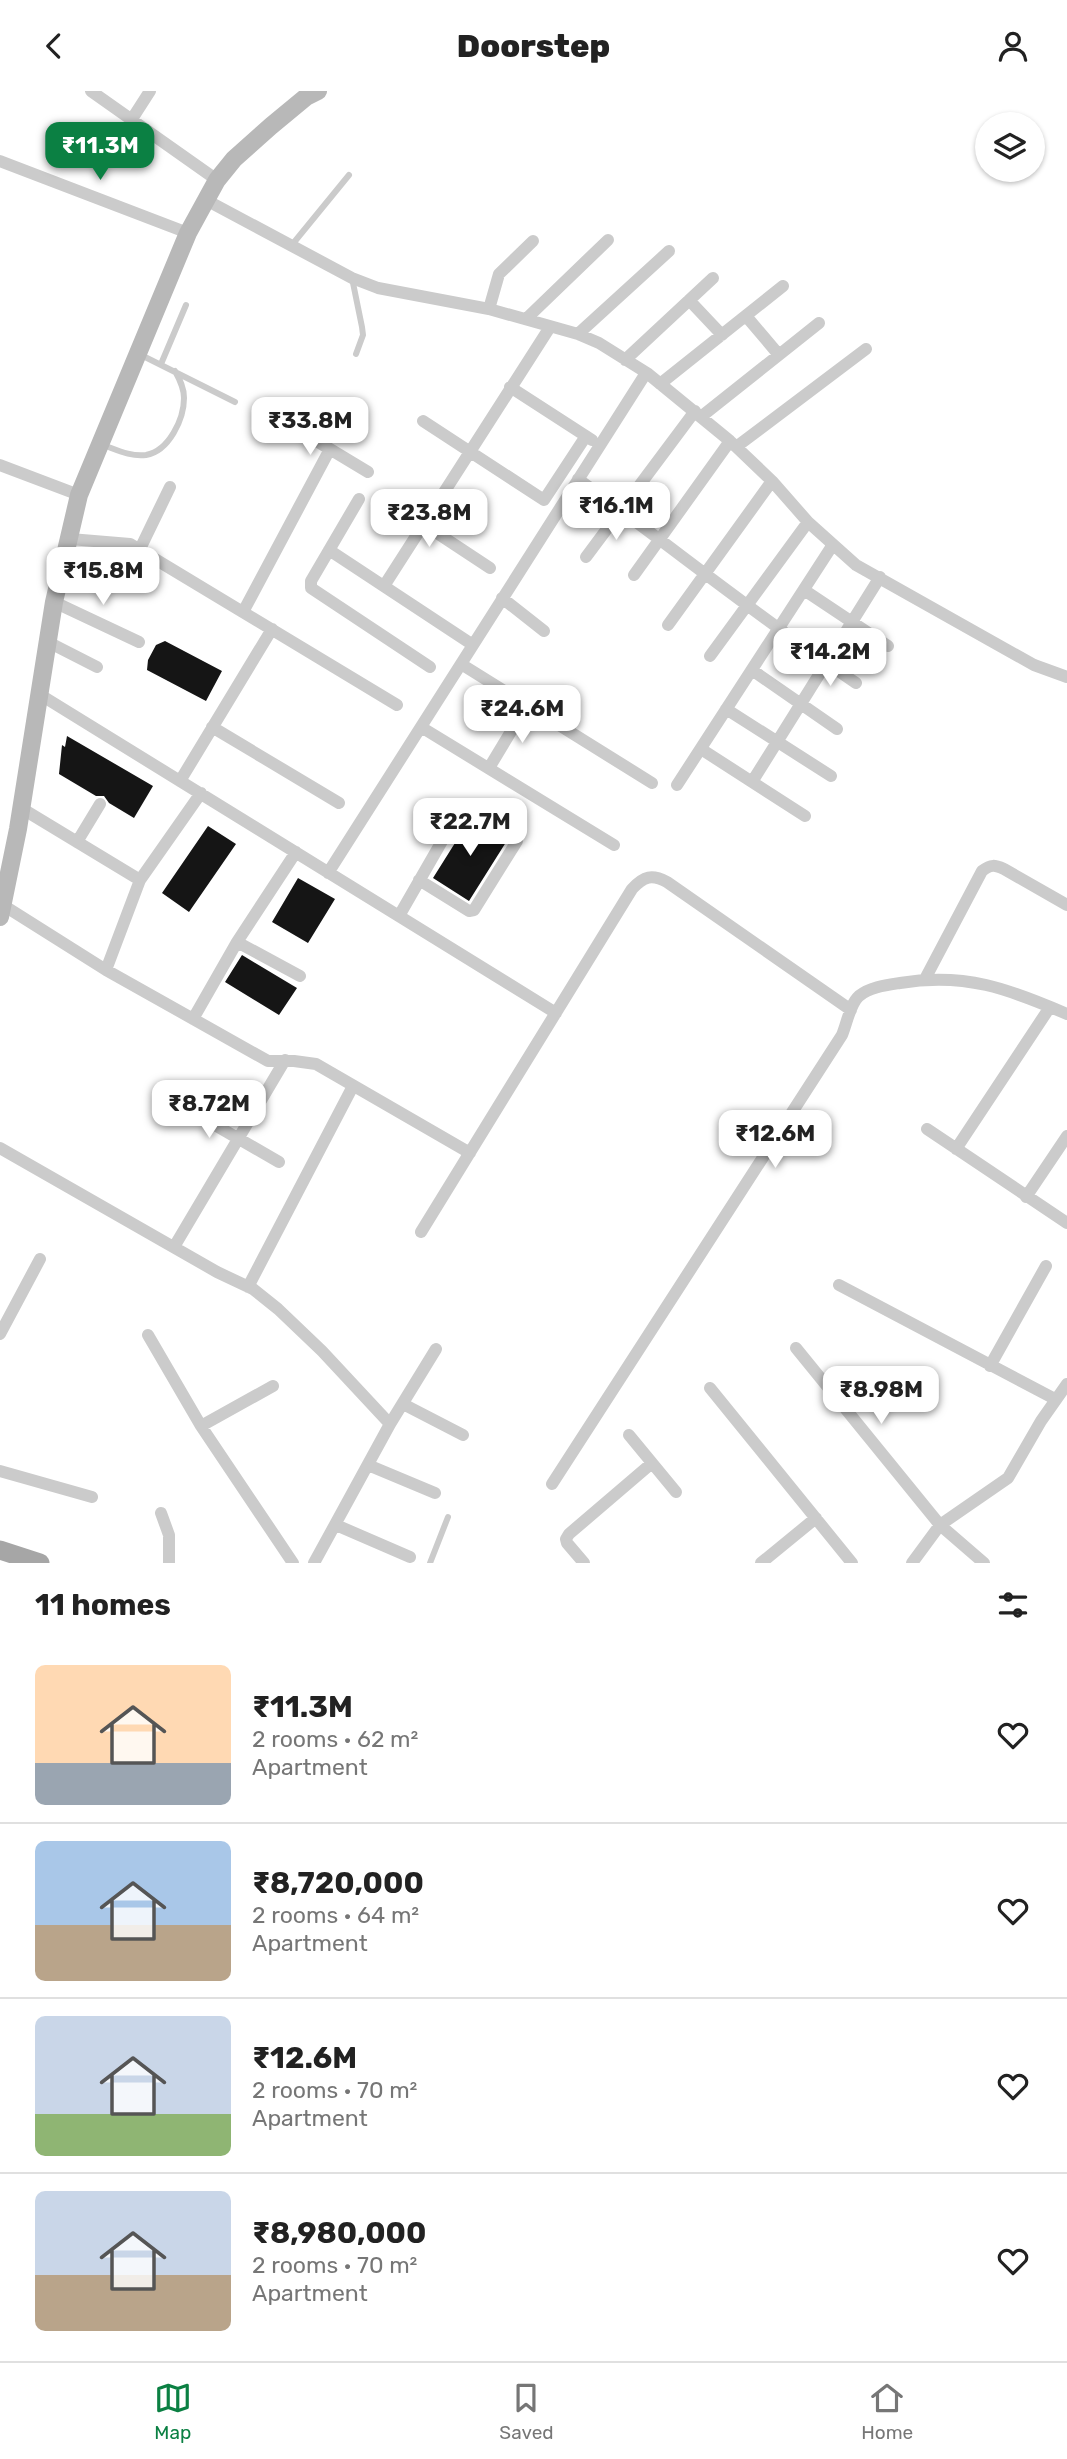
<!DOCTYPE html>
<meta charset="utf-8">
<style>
body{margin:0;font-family:Rubik,sans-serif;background:#f2f2f2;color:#222;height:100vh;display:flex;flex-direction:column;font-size:26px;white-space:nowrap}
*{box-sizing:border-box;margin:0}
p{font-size:23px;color:#767676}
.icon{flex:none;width:38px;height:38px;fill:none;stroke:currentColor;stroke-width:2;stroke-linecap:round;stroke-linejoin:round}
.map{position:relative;height:1472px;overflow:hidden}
.drawer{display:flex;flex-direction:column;background:#fff;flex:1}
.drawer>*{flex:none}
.tools{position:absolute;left:975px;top:21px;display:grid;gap:14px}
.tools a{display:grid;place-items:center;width:70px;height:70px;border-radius:50%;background:#fff;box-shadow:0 2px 5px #0004;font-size:35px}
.price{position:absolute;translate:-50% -60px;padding:0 16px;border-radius:14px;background:#fff;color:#222;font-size:23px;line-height:46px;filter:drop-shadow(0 2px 4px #0008)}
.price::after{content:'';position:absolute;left:50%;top:42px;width:21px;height:16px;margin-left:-10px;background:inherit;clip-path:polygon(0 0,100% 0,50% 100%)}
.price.selected{background:#0b8043;color:#fff}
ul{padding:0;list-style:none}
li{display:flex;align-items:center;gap:21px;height:175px;padding:0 35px}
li+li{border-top:2px solid #e0e0e0}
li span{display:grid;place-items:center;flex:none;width:196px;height:140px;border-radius:10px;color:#555}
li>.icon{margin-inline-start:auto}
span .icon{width:84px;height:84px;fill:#fffc;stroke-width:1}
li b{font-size:30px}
h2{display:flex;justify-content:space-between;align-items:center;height:84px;padding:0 35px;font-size:30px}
header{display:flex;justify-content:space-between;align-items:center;height:91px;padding:0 35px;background:#fff;font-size:32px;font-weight:800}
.tabs{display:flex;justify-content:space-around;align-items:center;height:98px;border-top:2px solid #e0e0e0;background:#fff;font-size:19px;color:#767676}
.tabs a{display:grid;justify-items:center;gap:4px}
.tabs .selected{color:#0b8043}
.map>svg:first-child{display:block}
.building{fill:#151515}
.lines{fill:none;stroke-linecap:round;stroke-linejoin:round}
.lane{stroke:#cbcbcb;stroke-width:6}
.street{stroke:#cbcbcb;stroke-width:12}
.secondary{stroke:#b8b8b8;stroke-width:18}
.primary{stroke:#a6a6a6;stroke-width:19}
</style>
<header><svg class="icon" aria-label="back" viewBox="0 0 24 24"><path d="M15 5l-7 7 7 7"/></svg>Doorstep<svg class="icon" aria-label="person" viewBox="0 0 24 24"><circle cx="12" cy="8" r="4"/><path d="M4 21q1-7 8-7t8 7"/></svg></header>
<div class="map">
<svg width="1067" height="1472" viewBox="0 0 1067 1472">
<rect width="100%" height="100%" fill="#fff"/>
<!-- building -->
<path class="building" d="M165 550 222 580 206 610 147 579 148 569 156 554Z
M67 645 153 695 134 727 109 712 104 705H96L59 683 62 654 65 656Z
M467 724 508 748 469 810 433 787 460 744 457 742Z
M208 735 236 753 189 821 162 802Z
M298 787 335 808 308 852 272 831Z
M242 864 297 897 279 924 225 891Z"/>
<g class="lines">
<!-- lane -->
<path class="lane" d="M291 155 349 84
M352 187 362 236 363 244 356 263
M141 264 235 311
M161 273 186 214
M103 354C117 359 131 366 146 364 169 360 184 328 184 307 184 297 180 289 175 280
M430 1472 448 1426"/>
<!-- street -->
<path class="street" d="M91 0 217 89
M132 28 150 0
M0 70 188 142
M206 109 352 187 378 197 489 218 578 243 599 252 647 282 730 350 772 390 808 431 856 474 1034 574 1067 586
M689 209 722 244
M489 218 499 183 533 150
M746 225 779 264
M526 228 608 149
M578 243 669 160
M625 269 713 187
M660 293 783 195
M510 296 592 349
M270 322 368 381
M702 325 819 232
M423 330 544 409 586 345
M736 356 866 258
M0 374 79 404
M578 388C672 456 761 528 856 592
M359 408 311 490V497L430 576
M387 409 490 477
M70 448 130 453 397 614
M140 458 170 396
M329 459 473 554
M586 466 695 320
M634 484 730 350
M384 495 550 236
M804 499 888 555
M502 507 544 540
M54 511 139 551
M243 521 330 358
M668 534 772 390
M48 551 97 576
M710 565 808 431
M461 573 652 692
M752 579 837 638
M39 603 556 922
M726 618 831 685
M212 636 339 712
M421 636 614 754
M701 658 805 725
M489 677 527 614
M180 690 272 538
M752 691 880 486
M677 694 832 455
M21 717 140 789
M77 751 100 713
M328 782 646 282
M419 789 469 820 474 819 517 750
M3 814 106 879 268 970H294L316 973 470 1062
M399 825 461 717
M237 851 300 885
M106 879 140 789 201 702
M925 888 982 780C991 773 995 774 1004 778L1067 814
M193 928 237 851 296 761
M196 1023 279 1071
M927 1038 1067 1132
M0 1057 217 1181 253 1198 278 1218 322 1260 390 1333
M956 1058 1050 916
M1026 1106 1067 1045
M421 1141 632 798C644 785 652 783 667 791L851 919
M174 1156 285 969
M839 1194 1055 1308
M248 1196 353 995
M0 1243 40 1168
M148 1244 201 1335 293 1472
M796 1257 940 1434 984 1472
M990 1275 1046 1175
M710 1297 852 1472
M403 1313 463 1344
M201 1335 273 1295
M629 1344 676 1401
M368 1374 435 1402
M0 1380 92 1406
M552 1393 842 944C847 932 850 913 859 905 870 896 887 894 900 892 965 881 1009 898 1067 923
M161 1422 169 1444V1472
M336 1434 410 1466
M314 1472 390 1333 436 1258
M584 1472 567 1452 566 1448 569 1443 652 1372
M761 1472 816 1427
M912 1472 940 1434 1008 1387 1041 1330 1067 1293"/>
<!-- secondary -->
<path class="secondary" d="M0 826 18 738 54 511 79 404 188 142 217 89 234 68 271 35 306 6 318 0"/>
<!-- primary -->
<path class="primary" d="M0 1459 40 1472"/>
</g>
</svg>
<div class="tools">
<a><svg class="icon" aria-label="layers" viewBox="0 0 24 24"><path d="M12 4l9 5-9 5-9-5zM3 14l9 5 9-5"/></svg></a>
</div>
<b class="price selected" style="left:100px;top:91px">₹11.3M</b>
<b class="price" style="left:310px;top:366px">₹33.8M</b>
<b class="price" style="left:616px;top:451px">₹16.1M</b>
<b class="price" style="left:429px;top:458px">₹23.8M</b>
<b class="price" style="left:103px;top:516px">₹15.8M</b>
<b class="price" style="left:830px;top:597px">₹14.2M</b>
<b class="price" style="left:522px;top:654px">₹24.6M</b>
<b class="price" style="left:470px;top:767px">₹22.7M</b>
<b class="price" style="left:209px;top:1049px">₹8.72M</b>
<b class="price" style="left:775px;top:1079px">₹12.6M</b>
<b class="price" style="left:881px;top:1335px">₹8.98M</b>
</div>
<section class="drawer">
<h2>11 homes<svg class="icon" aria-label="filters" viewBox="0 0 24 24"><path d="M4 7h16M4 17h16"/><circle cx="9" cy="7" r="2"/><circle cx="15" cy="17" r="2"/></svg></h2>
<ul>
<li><span style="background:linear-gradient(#ffd9b3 70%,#9aa5b1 0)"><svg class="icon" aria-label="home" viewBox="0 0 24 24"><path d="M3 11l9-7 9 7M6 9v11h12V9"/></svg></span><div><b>₹11.3M</b><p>2 rooms · 62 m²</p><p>Apartment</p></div><svg class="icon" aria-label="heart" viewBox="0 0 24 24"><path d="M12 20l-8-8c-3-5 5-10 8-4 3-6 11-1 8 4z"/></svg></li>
<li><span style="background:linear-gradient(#a9c7e8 60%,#b9a48a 0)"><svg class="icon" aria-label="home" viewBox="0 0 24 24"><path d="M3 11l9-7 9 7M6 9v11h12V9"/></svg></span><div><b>₹8,720,000</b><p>2 rooms · 64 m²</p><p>Apartment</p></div><svg class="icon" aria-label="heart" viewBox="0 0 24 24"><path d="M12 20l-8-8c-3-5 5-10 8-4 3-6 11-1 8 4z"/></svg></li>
<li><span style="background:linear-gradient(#c9d6e8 70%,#8fb573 0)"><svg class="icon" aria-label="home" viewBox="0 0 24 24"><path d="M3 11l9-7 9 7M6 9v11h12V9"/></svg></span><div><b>₹12.6M</b><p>2 rooms · 70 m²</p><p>Apartment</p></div><svg class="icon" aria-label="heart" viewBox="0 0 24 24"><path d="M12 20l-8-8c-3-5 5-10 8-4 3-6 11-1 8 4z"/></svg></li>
<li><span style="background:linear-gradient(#c9d6e8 60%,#b9a48a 0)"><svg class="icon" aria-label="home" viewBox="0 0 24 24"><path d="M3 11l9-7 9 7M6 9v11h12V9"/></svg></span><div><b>₹8,980,000</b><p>2 rooms · 70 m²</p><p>Apartment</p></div><svg class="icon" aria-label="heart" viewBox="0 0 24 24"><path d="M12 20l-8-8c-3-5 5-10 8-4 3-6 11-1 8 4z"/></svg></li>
</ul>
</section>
<nav class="tabs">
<a class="selected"><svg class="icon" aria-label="map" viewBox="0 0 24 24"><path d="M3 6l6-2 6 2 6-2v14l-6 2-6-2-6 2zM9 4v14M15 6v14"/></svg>Map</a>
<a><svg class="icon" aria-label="saved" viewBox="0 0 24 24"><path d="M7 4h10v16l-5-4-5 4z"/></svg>Saved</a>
<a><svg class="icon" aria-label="home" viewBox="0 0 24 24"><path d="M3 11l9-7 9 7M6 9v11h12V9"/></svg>Home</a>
</nav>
